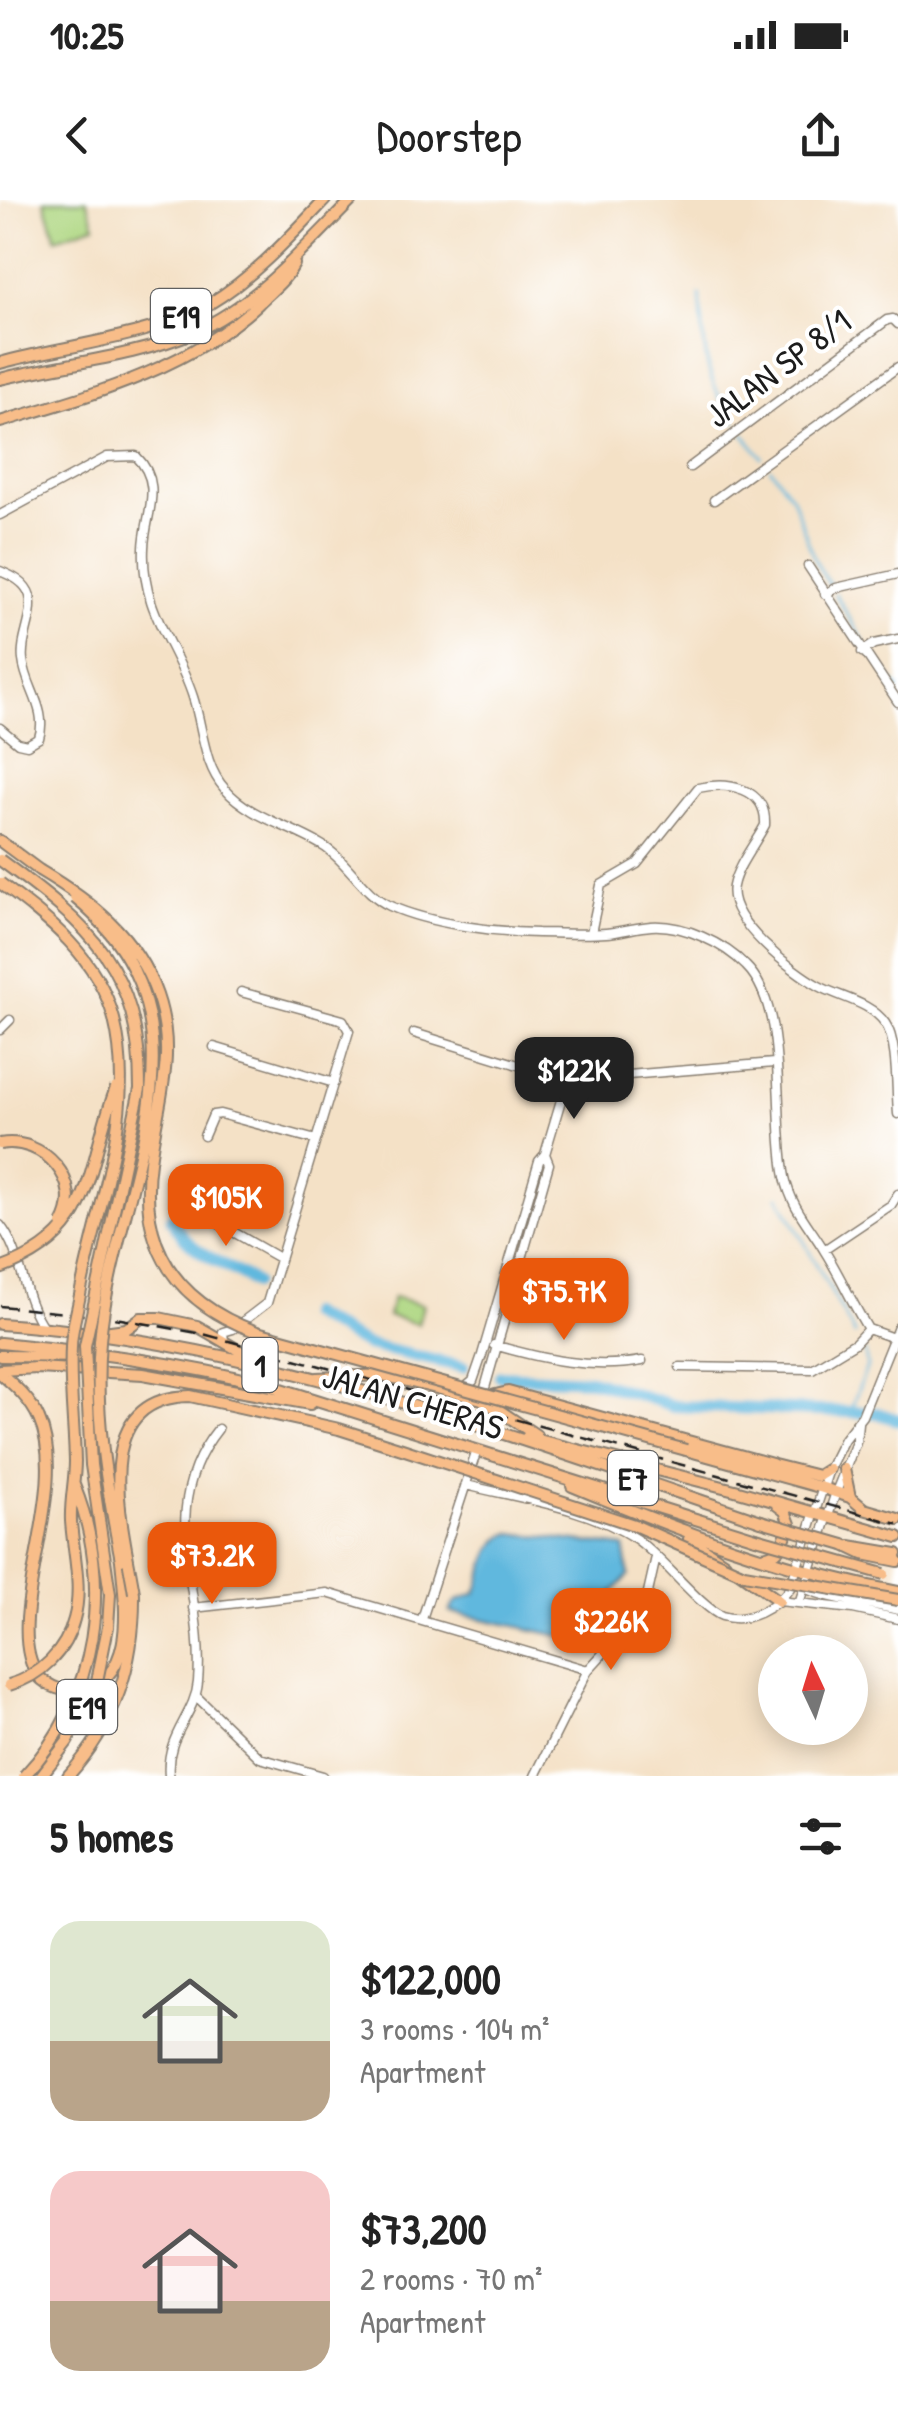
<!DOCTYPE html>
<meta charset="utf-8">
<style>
body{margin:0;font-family:"Patrick Hand",sans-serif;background:#f6f6f6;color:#222;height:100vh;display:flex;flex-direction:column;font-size:38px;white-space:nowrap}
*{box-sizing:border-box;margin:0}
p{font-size:32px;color:#767676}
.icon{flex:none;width:55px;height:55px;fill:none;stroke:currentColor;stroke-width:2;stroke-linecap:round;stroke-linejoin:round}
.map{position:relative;height:1576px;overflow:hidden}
.details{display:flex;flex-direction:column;background:#fff;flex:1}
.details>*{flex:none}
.needle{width:65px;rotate:356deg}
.controls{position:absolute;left:758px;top:1435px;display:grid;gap:20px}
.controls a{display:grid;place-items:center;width:110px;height:110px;border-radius:50%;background:#fff;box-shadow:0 5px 25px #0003;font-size:50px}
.price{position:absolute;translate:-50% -85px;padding:0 22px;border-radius:20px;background:#ea580c;color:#fff;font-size:32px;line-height:65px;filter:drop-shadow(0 2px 5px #0008)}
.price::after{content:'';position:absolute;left:50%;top:60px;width:30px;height:22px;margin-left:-15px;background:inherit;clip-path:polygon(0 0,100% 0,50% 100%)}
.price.active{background:#222;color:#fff}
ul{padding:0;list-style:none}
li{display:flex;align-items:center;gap:30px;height:250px;padding:0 50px}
li span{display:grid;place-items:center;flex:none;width:280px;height:200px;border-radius:30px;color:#555}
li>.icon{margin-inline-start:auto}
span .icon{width:120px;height:120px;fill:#fffc;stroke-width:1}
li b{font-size:42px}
h2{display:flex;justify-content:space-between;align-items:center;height:120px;padding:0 50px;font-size:42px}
.status{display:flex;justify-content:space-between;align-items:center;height:70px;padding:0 50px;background:#fff;direction:ltr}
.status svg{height:28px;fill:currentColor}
header{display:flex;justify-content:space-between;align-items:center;height:130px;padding:0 50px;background:#fff;font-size:45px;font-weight:600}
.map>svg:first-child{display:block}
.green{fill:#afd782;stroke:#667a4f;stroke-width:2.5}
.water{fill:#61b8de;stroke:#3e6a7d;stroke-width:2.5}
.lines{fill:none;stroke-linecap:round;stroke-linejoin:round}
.stream{stroke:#61b8de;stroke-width:2.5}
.river{stroke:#61b8de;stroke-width:12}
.minor-casing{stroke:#887e71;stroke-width:11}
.highway-casing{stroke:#887e71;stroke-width:14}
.minor{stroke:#fff;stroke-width:8}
.highway{stroke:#f8bd89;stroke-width:10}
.rail{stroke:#1c1c1c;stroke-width:2.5;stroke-dasharray:15 8;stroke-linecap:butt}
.highway-bridge-casing{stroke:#887e71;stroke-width:14;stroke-linecap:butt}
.highway-bridge{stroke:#f8bd89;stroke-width:10}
.labels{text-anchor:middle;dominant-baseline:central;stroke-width:8;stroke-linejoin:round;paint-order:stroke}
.shield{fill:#fff;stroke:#606060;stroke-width:2.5}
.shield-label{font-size:32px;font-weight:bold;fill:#1c1c1c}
.street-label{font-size:35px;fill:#1c1c1c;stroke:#fff}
</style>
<div class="status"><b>10:25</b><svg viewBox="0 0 49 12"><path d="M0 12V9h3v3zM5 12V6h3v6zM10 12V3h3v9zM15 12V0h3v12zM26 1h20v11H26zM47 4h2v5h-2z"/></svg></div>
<header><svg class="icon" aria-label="back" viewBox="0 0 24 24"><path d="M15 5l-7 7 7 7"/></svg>Doorstep<svg class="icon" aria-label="share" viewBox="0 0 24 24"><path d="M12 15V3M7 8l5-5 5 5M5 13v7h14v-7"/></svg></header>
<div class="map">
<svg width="898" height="1576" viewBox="0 0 898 1576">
<rect width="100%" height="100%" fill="#fff"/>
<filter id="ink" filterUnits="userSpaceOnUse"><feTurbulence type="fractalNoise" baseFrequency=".01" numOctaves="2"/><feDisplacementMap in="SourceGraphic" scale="20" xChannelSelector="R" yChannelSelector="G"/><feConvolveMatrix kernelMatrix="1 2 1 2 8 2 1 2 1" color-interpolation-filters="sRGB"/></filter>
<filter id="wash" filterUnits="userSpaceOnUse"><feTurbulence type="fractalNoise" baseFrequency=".0048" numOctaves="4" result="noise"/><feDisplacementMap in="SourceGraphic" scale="40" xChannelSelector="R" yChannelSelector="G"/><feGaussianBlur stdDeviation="2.25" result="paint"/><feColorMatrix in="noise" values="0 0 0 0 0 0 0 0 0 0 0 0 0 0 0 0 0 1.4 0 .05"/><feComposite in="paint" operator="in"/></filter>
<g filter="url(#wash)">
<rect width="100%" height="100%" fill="#f4e1c6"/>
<!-- green -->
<path class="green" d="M44 0H87L95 25 56 38Z
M393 1097 423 1105 418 1124 388 1116Z"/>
<!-- water -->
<path class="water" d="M511 1333 624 1347 629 1375 572 1435 561 1436 450 1412 455 1402 476 1393C486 1371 485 1342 511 1333Z"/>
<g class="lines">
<!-- stream -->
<path class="stream" d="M700 95C705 149 702 178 736 223
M743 233 762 257
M770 268 792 297 815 361 830 386
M835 394 864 442
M872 452 898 489
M779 996 855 1135
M850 1212 867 1166 865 1152"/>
<!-- river -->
<path class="river" d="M171 1018C191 1057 221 1059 254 1083
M309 1114 366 1145 463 1167
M500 1176 591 1180 674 1206 877 1213 898 1220"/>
</g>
</g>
<g filter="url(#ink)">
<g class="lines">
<defs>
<path id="minor" d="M690 267 887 120 893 119 898 124
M714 300 898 167
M0 315 107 257 136 256C165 285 145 314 144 348 141 411 176 444 193 497 203 527 203 565 225 589 249 617 293 627 323 646 348 661 363 694 390 706 431 724 494 732 538 733 560 733 584 735 606 733 621 732 636 727 651 726 683 724 724 743 746 766 789 808 773 919 785 977 791 1007 809 1025 824 1050 840 1075 852 1103 868 1129L893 1138
M808 366 898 502
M0 371C12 376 26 382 30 396 35 417 20 439 23 460 26 488 48 509 39 538L27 545 18 543 0 528
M825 394 836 388 898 374
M862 452 874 444 898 439
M591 733 601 685 637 664 698 588C728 581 767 588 765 625 755 644 737 666 733 686 726 720 792 771 819 786 841 798 870 802 885 823 898 841 896 891 898 914
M0 830 10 820
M414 833 567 880 774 863
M214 847 334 883
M204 936 213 915 220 914 316 940
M191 1008 279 1058
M0 1025C24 1055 21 1097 44 1128
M824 1050 891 1005 898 994
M224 1142 223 1132 233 1129 267 1103 349 831 343 820 241 792
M494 1145C543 1159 590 1170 642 1161
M680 1167 812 1169 855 1143 868 1129
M462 1190 473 1181 482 1155 539 961 545 954 567 880
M483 1195 549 964 545 954
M466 1285C521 1299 587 1307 636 1339 659 1354 702 1409 722 1416 748 1424 775 1408 790 1388L829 1269 844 1239 862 1216 898 1127
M806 1388C816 1397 879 1405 898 1410
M779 1401 853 1409 898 1419
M799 1403 836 1292 856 1242 858 1223
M193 1408 327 1393 588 1470
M422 1419 477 1250
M196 1496 260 1558 323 1576
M169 1576C165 1535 195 1516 198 1482 206 1393 153 1310 218 1229
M535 1576 588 1470 640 1413 647 1397 656 1357"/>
<path id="highway" d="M0 163C65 145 151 138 209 104 253 78 291 36 325 0
M0 179C64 163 133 158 194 132 257 104 304 48 352 0
M0 222C91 195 187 170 258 104 271 91 286 80 294 64
M0 641 39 670
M0 1124C256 1140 519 1239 761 1321
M103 1132 126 1129 141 1118H159L197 1126 252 1158
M0 1143C93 1152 182 1163 272 1186L756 1338
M0 1156 91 1157
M0 1170 37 1168 143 1174 310 1204
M0 1173C15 1186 31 1200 39 1219 72 1291 0 1422 38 1476 49 1487 64 1493 79 1490 138 1480 125 1403 121 1360
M317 1178 382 1175 482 1199 536 1235
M487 1197 508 1192 772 1264
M527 1237 735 1290 898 1337
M686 1250 823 1288 850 1297 864 1309 898 1319
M770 1264 818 1276 829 1269
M844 1269 850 1297
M572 1286C680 1331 782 1370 898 1392
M689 1339 725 1363
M844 1345 863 1354 898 1361
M850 1346 897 1354
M761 1357C782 1355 783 1342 790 1324L785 1311 777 1305
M739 1372 779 1401
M68 1576C116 1523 135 1464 134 1393"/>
</defs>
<!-- minor casing -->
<use href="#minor" class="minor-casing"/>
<!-- highway casing -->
<use href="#highway" class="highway-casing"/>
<!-- minor -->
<use href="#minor" class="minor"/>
<!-- highway -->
<use href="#highway" class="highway"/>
<!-- rail -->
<path class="rail" d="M0 1106 121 1119 207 1135 898 1324"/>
<defs>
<path id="highway-bridge" d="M0 660C92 727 140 769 140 889L85 1146 91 1265 110 1394 108 1427 95 1491 67 1542 41 1576
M39 670C91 701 136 735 157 795 178 856 157 903 150 962 138 1048 177 1103 257 1132L686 1250
M0 683C48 719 98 757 114 819 137 910 97 1006 80 1095 77 1112 71 1130 71 1147 69 1185 74 1223 75 1261 75 1281 70 1301 71 1321 73 1353 83 1387 74 1419 66 1451 41 1476 9 1485
M75 698C226 822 113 988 100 1141 94 1214 107 1288 121 1360
M0 944C43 936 86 982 62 1024
M0 1069C98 1034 84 970 116 888
M761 1321 844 1345
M756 1338 884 1374
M134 1393C124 1328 84 1198 190 1196L339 1229 402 1249 634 1325 744 1374 898 1400
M24 1576C97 1500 114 1382 74 1285"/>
</defs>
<!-- highway-bridge casing -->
<use href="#highway-bridge" class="highway-bridge-casing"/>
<!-- highway-bridge -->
<use href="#highway-bridge" class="highway-bridge"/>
</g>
</g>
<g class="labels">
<!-- shield labels -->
<g class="shield">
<rect x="151" y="89" width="60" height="54" rx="8"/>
<rect x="242.5" y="1138" width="35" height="54" rx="8"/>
<rect x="608" y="1251" width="50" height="54" rx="8"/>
<rect x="57" y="1480" width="60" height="54" rx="8"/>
</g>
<g class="shield-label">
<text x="181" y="116">E19</text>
<text x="260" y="1165">1</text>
<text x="633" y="1278">E7</text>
<text x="87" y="1507">E19</text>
</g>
<!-- street labels -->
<g class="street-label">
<text transform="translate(778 168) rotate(-37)">JALAN SP 8/1</text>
<text transform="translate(413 1201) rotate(17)">JALAN CHERAS</text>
</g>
</g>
</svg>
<div class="controls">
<a><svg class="needle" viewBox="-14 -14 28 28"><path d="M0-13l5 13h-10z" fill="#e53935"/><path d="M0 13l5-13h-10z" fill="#767676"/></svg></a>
</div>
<b class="price active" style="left:574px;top:922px">$122K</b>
<b class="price" style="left:226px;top:1049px">$105K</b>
<b class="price" style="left:564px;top:1143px">$75.7K</b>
<b class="price" style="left:212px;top:1407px">$73.2K</b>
<b class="price" style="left:611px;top:1473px">$226K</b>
</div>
<section class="details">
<h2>5 homes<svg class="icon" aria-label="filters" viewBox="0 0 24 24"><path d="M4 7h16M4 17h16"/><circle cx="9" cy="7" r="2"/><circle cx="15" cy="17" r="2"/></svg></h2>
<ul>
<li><span style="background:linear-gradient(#dfe7d0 60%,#b9a48a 0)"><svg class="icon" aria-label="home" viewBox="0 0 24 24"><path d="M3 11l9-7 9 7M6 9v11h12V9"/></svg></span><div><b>$122,000</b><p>3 rooms · 104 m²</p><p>Apartment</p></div></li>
<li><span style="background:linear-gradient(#f6c9c9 65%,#b9a48a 0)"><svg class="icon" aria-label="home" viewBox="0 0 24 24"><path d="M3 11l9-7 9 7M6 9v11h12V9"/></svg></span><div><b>$73,200</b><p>2 rooms · 70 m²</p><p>Apartment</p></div></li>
</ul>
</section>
